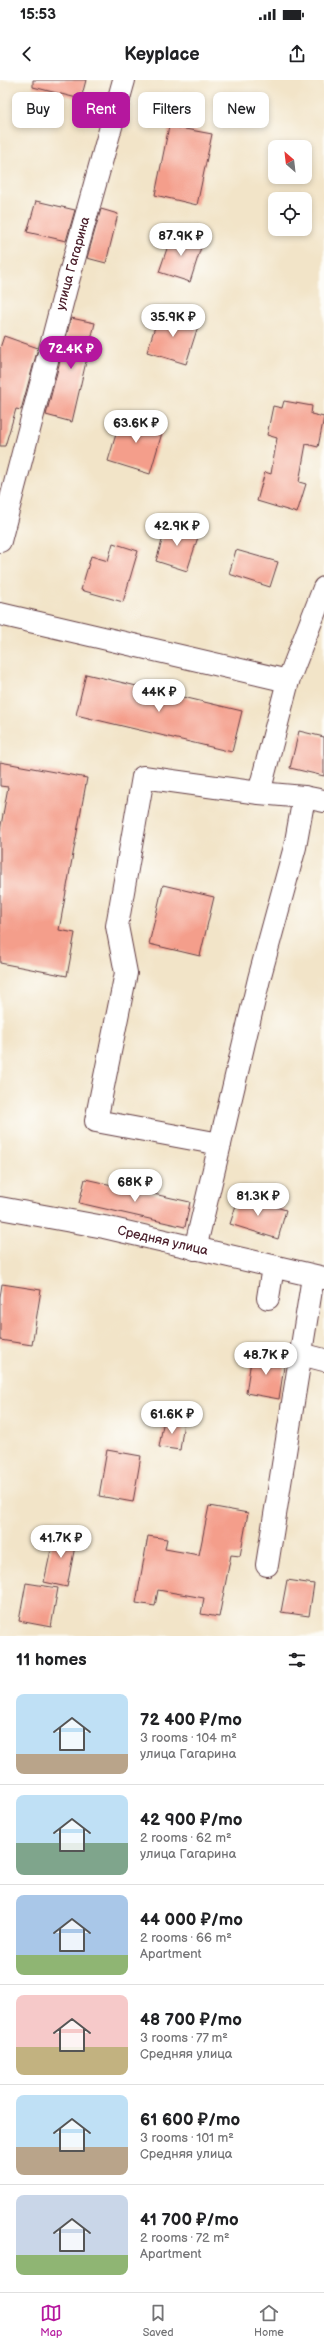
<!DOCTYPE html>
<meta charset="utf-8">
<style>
body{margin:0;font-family:"Balsamiq Sans",sans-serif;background:#f2f2f2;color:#202124;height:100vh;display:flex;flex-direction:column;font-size:15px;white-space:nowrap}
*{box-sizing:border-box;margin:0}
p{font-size:13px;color:#757577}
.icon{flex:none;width:22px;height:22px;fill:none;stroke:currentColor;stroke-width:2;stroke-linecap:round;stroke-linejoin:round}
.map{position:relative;height:1556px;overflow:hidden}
.details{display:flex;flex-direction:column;background:#fff;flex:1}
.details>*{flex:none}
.hud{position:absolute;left:12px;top:12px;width:300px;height:36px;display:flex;gap:8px}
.needle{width:26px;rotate:332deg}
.fabs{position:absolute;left:268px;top:60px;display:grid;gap:8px}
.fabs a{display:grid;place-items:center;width:44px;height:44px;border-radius:8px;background:#fff;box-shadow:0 2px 6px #0003;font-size:20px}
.price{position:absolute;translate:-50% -34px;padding:0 9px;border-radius:14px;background:#fff;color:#222;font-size:13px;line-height:26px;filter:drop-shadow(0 1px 2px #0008)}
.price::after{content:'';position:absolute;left:50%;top:24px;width:12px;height:9px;margin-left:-6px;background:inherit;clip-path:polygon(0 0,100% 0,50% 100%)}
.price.current{background:#b5179e;color:#fff}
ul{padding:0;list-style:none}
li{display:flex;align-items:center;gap:12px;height:100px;padding:0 16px}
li+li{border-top:1px solid #e0e0e0}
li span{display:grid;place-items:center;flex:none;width:112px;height:80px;border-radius:8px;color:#555}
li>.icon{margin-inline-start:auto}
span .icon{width:48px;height:48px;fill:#fffc;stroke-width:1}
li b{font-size:17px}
h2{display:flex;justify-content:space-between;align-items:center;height:48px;padding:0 16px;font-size:17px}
.tag{padding:0 14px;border-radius:8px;background:#fff;box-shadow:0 2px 6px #0003;font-size:14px;line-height:36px}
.tag.current{background:#b5179e;color:#fff}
.status{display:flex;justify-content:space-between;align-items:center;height:28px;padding:0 20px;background:#fff;direction:ltr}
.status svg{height:11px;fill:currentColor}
header{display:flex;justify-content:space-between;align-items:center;height:52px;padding:0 16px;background:#fff;font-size:18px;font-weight:600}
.tab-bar{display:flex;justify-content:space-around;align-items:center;height:56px;border-top:1px solid #e0e0e0;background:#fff;font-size:11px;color:#757577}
.tab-bar a{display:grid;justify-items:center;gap:2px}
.tab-bar .current{color:#b5179e}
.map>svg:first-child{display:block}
.building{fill:#f49e8b}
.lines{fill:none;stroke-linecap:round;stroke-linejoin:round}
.minor-casing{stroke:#633d43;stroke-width:24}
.minor{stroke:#fff;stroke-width:22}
.labels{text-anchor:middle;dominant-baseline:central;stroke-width:3;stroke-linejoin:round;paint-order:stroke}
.street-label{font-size:13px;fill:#4a1f2b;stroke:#fdfcf7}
</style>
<div class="status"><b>15:53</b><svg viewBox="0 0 49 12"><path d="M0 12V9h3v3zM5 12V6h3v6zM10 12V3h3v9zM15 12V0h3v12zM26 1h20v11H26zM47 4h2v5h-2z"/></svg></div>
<header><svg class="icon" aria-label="back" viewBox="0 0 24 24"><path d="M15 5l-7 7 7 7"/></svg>Keyplace<svg class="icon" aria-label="share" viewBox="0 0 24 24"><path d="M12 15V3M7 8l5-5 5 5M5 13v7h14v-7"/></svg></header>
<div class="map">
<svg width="324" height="1556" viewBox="0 0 324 1556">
<rect width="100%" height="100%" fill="#fdfcf7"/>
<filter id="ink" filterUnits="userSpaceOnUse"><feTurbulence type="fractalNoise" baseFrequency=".025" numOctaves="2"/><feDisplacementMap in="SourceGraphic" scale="8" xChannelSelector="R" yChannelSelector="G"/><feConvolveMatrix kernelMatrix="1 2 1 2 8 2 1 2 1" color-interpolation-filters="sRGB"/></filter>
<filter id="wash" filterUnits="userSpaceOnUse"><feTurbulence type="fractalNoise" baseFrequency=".012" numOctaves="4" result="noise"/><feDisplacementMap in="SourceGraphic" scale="16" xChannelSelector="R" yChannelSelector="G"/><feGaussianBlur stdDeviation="0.9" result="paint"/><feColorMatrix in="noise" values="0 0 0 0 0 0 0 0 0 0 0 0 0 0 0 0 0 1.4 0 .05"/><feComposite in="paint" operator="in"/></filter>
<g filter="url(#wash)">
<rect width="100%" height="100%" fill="#f2e4c8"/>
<g id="blocks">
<!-- building -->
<path class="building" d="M33 0H86L81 19 33 7Z
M169 46 212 54 197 125 155 115Z
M36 121 75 130 66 161 27 152Z
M101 129 118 134 106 183 87 178Z
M173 151 203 161 190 202 159 192Z
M160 231 199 243 186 284 147 272Z
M71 238 95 243 72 342 46 335Z
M4 256 38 268 21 330 16 329 5 366H0V268Z
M284 321 312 326 311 334 324 337 318 367 306 364 299 402 306 404 297 433 257 421 265 392 271 394 277 358 267 355 273 326 282 328Z
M122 334 164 346 150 394 108 381Z
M167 444 199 454 187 491 156 481Z
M113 463 138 471 123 522 81 510 91 476 108 481Z
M236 470 278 482 270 507 229 494Z
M86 594 242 631 232 672 76 635Z
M299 651 324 657V696L290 688Z
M0 682 87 698 59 850 75 853 67 896 0 883V751L8 707 0 706Z
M163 805 214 817 200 876 149 864Z
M85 1099 190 1122 185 1147 79 1123Z
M239 1116 286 1130 278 1159 230 1144Z
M2 1204 41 1210 32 1265 0 1260V1217Z
M252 1274 285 1280 279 1319 246 1313Z
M164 1339 184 1342 180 1370 159 1367Z
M107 1370 141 1376 133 1422 99 1416Z
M209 1426 248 1433 240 1476 231 1475 219 1537 201 1534 204 1518 158 1510 155 1526 136 1523 148 1456 167 1459 165 1469 199 1475Z
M55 1451 77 1456 67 1507 44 1502Z
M287 1500 314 1504 309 1536 281 1532Z
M26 1503 58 1508 51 1547 19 1541Z"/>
</g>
</g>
<g filter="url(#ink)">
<use href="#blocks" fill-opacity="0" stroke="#633d43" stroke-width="1"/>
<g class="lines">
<defs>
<g id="minor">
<path id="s1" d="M0 461 66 208 124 0"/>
<path d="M0 534 288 601 324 508"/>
<path d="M288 601 259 713 143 697 117 846 126 893 96 1041 220 1064 259 899 295 767 304 717 324 721"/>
<path d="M259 713 304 717"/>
<path id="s2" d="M0 1128 104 1147 324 1198"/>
<path d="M195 1169 220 1064"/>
<path d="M268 1218 273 1187"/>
<path d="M301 1274 324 1280"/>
<path d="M267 1485 313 1197"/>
</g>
</defs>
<!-- minor casing -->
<use href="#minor" class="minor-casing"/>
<!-- minor -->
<use href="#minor" class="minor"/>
</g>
</g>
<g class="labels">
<!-- street labels -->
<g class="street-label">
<text stroke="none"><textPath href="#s1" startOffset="287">улица Гагарина</textPath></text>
<text stroke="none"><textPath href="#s2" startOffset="166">Средняя улица</textPath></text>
</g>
</g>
</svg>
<div class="fabs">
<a><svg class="needle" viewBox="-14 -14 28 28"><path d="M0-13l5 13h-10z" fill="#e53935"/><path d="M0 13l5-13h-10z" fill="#757577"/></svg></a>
<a><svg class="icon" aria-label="locate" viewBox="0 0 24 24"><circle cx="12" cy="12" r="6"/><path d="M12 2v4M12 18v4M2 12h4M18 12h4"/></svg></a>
</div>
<b class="price" style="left:181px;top:177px">87.9K ₽</b>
<b class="price" style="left:173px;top:258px">35.9K ₽</b>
<b class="price current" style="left:71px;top:290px">72.4K ₽</b>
<b class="price" style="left:136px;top:364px">63.6K ₽</b>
<b class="price" style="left:177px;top:467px">42.9K ₽</b>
<b class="price" style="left:159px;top:633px">44K ₽</b>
<b class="price" style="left:135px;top:1123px">68K ₽</b>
<b class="price" style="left:258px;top:1137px">81.3K ₽</b>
<b class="price" style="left:266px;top:1296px">48.7K ₽</b>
<b class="price" style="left:172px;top:1355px">61.6K ₽</b>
<b class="price" style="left:61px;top:1479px">41.7K ₽</b>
<div class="hud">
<a class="tag">Buy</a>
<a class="tag current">Rent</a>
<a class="tag">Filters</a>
<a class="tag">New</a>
</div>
</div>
<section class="details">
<h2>11 homes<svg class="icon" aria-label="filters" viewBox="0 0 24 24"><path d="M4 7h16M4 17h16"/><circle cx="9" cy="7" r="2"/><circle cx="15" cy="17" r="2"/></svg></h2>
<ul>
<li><span style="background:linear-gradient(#bfe0f5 75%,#b9a48a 0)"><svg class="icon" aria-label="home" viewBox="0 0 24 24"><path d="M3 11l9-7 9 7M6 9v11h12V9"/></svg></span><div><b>72 400 ₽/mo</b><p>3 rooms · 104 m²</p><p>улица Гагарина</p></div></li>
<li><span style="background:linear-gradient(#bfe0f5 60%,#7fa58c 0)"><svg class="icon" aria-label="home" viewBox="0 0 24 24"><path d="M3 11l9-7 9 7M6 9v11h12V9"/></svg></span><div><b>42 900 ₽/mo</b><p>2 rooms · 62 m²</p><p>улица Гагарина</p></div></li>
<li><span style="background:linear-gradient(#a9c7e8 75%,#8fb573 0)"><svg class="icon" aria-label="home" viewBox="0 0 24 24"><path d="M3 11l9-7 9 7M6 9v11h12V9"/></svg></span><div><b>44 000 ₽/mo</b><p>2 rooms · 66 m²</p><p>Apartment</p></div></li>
<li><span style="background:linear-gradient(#f6c9c9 65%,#c2b280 0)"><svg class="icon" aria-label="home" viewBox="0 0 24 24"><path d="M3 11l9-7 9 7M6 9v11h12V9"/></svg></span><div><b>48 700 ₽/mo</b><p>3 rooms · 77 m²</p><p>Средняя улица</p></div></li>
<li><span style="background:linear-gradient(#bfe0f5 65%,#b9a48a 0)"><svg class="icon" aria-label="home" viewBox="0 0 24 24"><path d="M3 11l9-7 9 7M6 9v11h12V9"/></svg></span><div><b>61 600 ₽/mo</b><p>3 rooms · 101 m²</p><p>Средняя улица</p></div></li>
<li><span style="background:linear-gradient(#c9d6e8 75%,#8fb573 0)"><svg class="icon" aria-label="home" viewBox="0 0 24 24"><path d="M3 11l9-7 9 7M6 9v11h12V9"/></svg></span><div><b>41 700 ₽/mo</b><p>2 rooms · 72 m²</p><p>Apartment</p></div></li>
</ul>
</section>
<nav class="tab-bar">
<a class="current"><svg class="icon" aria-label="map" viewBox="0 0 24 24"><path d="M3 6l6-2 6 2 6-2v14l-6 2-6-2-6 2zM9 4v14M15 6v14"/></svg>Map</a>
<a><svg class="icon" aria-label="saved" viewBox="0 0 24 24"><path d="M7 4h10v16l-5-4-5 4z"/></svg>Saved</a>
<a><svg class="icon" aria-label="home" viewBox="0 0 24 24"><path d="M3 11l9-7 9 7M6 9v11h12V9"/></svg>Home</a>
</nav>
